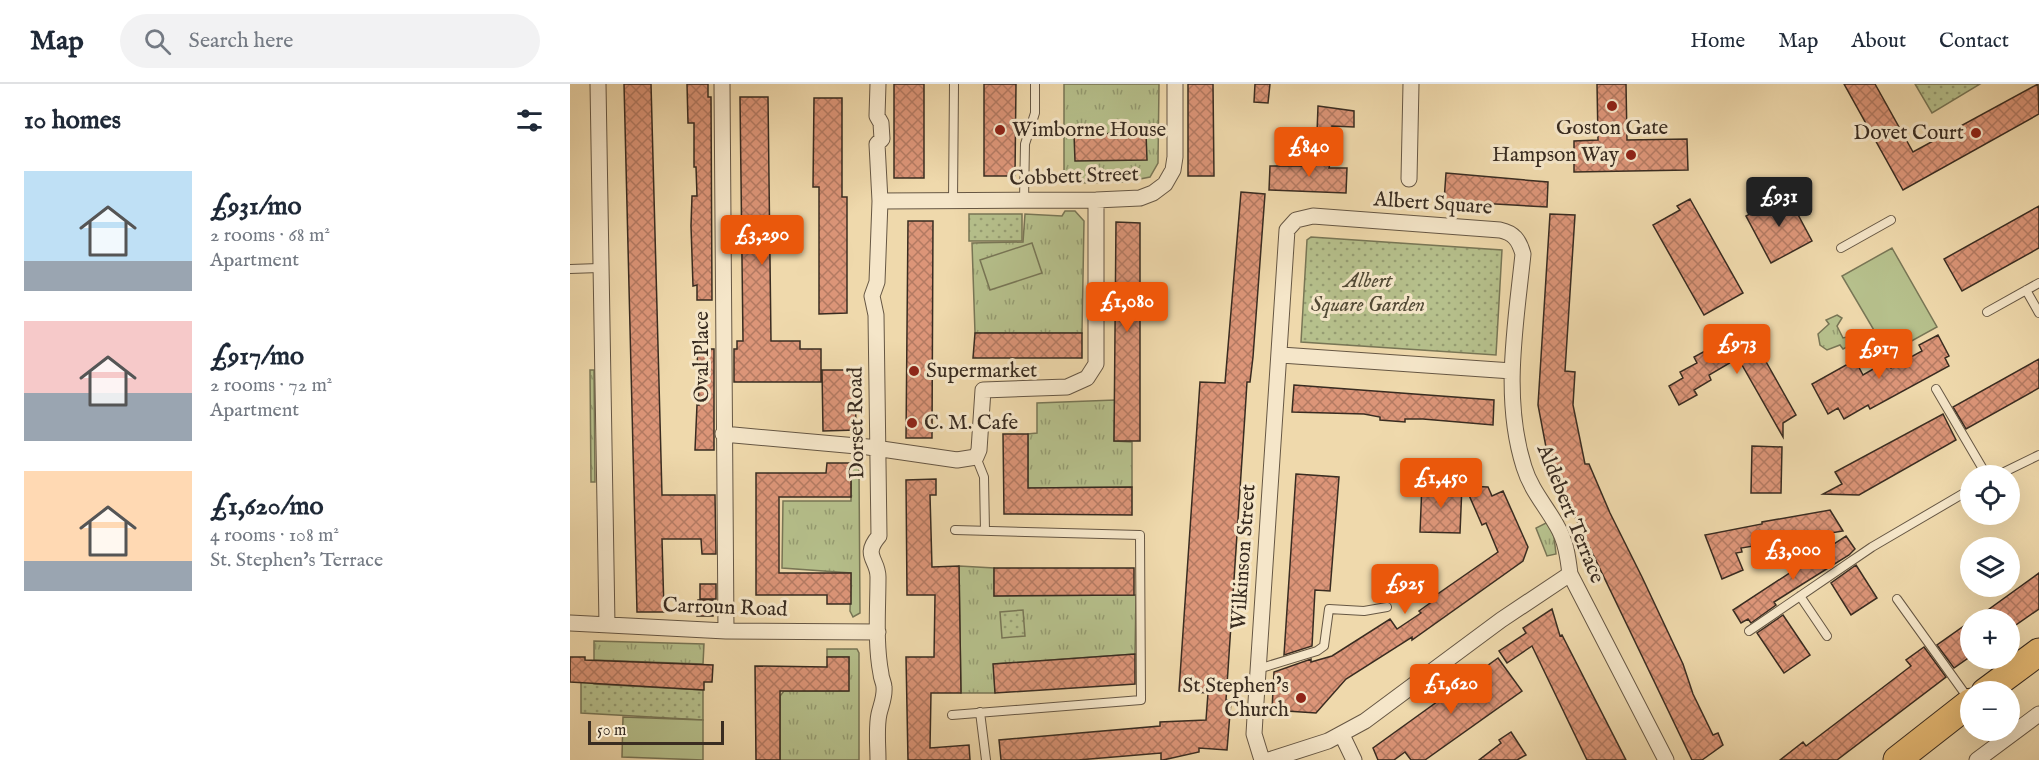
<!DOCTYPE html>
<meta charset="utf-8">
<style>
body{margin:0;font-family:"IM FELL English",serif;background:#f2f2f3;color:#1f2937;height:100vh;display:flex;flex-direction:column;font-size:22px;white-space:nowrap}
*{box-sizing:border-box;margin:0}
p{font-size:20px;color:#747a83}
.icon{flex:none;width:33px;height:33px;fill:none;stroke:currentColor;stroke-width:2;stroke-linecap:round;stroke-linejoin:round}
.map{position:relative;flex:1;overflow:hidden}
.panel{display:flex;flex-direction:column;background:#fff;width:570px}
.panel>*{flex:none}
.fabs{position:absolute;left:1390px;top:381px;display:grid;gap:12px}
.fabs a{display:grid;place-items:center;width:60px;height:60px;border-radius:50%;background:#fff;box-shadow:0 6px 24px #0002;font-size:30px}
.scale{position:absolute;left:18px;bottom:15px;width:136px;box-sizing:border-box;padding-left:6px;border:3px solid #392c21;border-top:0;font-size:16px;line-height:21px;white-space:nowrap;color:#392c21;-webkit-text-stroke:4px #f5e6c9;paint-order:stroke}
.price{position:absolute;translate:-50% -51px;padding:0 14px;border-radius:6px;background:#ea580c;color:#fff;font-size:20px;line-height:39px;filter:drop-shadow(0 2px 3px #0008)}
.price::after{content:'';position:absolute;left:50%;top:36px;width:18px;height:14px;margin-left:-9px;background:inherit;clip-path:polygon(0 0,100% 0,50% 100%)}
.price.selected{background:#222;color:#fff}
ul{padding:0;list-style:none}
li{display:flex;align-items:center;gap:18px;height:150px;padding:0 24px}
li span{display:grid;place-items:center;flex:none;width:168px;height:120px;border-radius:0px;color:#555}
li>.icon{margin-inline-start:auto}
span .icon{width:72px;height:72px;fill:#fffc;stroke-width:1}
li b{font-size:26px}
h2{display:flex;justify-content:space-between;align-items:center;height:72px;padding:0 24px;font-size:26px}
header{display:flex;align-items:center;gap:36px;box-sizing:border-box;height:84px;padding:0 30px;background:#fff;border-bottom:2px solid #e0e1e3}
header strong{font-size:28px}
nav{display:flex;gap:33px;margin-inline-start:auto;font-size:21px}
.search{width:420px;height:54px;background:#f2f2f3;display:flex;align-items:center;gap:15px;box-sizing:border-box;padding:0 21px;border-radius:33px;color:#747a83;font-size:22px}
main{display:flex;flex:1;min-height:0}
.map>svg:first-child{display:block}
.grass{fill:url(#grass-tufts);stroke:#787656;stroke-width:1.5}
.park{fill:url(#park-dots);stroke:#787656;stroke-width:1.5}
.pitch{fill:#b6c08c;stroke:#787656;stroke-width:1.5}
.building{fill:url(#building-cross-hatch);stroke:#392c21;stroke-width:1.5}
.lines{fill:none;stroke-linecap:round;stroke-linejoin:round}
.lane-casing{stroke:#665744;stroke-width:10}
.street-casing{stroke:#665744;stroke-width:17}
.highway-casing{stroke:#392c21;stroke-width:29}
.lane{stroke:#f5e6c9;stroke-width:8}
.street{stroke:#f5e6c9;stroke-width:15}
.highway{stroke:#e8bc76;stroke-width:27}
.poi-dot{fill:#8f2418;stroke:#f5e6c9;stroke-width:2}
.labels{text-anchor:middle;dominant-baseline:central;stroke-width:6;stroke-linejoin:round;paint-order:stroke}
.poi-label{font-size:21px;fill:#392c21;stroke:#f5e6c9;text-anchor:start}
.street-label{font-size:21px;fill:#392c21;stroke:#f5e6c9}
.park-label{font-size:21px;font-style:italic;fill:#524a36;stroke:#f5e6c9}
</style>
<header>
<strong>Map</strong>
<div class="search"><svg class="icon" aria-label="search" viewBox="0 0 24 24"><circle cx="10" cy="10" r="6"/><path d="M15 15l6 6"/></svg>Search here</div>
<nav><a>Home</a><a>Map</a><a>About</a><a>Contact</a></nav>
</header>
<main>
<section class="panel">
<h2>10 homes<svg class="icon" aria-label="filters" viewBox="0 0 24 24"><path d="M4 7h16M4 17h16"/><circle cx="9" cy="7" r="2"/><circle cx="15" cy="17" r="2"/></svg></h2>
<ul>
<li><span style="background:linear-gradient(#bfe0f5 75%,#9aa5b1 0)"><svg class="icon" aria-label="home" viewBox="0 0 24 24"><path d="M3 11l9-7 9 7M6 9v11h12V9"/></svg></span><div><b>£931/mo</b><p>2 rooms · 68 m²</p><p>Apartment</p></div></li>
<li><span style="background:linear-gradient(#f6c9c9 60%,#9aa5b1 0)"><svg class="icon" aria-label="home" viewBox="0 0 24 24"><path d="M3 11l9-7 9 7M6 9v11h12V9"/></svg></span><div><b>£917/mo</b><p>2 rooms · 72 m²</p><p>Apartment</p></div></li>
<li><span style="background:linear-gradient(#ffd9b3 75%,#9aa5b1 0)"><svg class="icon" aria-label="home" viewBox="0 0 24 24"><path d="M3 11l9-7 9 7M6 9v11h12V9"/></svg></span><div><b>£1,620/mo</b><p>4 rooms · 108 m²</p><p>St. Stephen's Terrace</p></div></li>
</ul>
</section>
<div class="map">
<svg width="1469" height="676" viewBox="0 0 1469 676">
<defs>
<pattern id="grass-tufts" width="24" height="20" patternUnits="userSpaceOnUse" patternTransform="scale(1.5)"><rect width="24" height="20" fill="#b6c08c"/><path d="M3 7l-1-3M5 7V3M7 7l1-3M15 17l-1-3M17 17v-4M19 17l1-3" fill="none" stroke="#959c72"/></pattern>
<pattern id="park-dots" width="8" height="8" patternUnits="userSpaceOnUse" patternTransform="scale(1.5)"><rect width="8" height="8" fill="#b6c08c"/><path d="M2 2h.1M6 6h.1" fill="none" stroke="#959c72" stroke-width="1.8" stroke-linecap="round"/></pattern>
<pattern id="building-cross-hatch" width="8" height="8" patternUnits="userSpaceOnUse" patternTransform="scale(1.5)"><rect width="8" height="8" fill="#dc9578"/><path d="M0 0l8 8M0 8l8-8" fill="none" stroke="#b37a62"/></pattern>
</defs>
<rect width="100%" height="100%" fill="#efd9ac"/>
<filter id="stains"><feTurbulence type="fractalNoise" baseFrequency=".00333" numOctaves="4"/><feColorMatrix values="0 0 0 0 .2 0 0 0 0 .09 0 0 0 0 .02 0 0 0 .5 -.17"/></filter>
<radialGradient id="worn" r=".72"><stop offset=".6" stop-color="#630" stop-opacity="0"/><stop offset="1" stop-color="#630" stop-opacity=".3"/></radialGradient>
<!-- grass -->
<path class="grass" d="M494 0H589L588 79 580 93 555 98 507 99 494 88Z
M495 127H505L514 137 512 249H405L402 159 453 158 455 130 492 132Z
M1267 231 1272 234 1267 242 1273 254 1281 252 1283 260 1273 265 1270 261 1257 266 1250 261 1248 250 1259 240 1256 236Z
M20 286H24L25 398H21Z
M545 316 544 357 562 358V403L458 404V350L467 349V319Z
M281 379 289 384 290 529 283 533 280 527 281 489 212 484 213 417H281Z
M978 438 984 453 986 470 977 472 966 444Z
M389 482 424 484V512L566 511 565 570 424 580 425 609H391Z
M24 557 134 560 133 580 24 576Z
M257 565H287L289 569V676H210V612L214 607H278L279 573H257Z"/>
<!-- park -->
<path class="park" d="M1345 0H1410L1362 29Z
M399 130H452V157H399Z
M741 153 932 166 926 271 731 258 737 156Z
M453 526 455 552 432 554 430 528Z
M23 595 24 600 133 606V636L11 629V598Z"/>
<!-- pitch -->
<path class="pitch" d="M462 159 472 189 420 206 410 176Z
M1322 164 1367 243 1318 270 1272 192Z
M53 633 133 636V676L52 673Z"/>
<!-- building -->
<path class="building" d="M54 0H81L92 411H145L146 470H132L131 455H92L94 528H67Z
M117 0H138V13H141L142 216H127V201L123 202 121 142 122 112H127L126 83H124V39H118Z
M324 0H354V94H324Z
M414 0H446L445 92H414Z
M618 0H643L644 92H618Z
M685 0H700L698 19 684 18Z
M1027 0H1056L1057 56 1117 55 1118 86 1004 88V57L1028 56Z
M1274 0H1305L1343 68 1468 0 1469 30 1333 106Z
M170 13H198L201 257H230V265H251V298H164V265H167V257H173Z
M244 14H272V113H277V229L249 230V103H243Z
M748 22 784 27V43L762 42V49H747Z
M576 49 577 76 505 77 504 50Z
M741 78 760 79 759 84H777L776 109 699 106 700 82H740Z
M876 89 978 98 977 123 874 117Z
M671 108 695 110 683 273 680 298H677L675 330 656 616 661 617 657 666 629 664V668L593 676H591V669L508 676H431L429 656 590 642V638L636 636 638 609 609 607 630 298 655 299Z
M1217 110 1242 157 1201 179 1176 132Z
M1120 115 1173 209 1134 231 1083 141 1110 126 1107 122Z
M1469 122V164L1392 207 1374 175Z
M980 130 1005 131 995 287 1005 288 1003 321 1015 380H1019L1040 429 1072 493 1113 580 1123 610 1143 651 1148 649 1153 661 1132 676H1122L979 379 968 321Z
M338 137H363L362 354H336Z
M546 138 570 139V357H544Z
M1177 244 1226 331 1213 339V353L1168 274 1139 291 1141 296 1124 306 1127 311 1109 321 1099 302 1113 294 1110 288 1127 279 1124 273Z
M405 249H512V274H403Z
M1368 251 1379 272 1375 274 1379 282 1300 325 1298 321 1274 335 1268 324 1258 330 1242 300 1285 276 1293 291 1317 277 1321 284 1352 267 1349 261Z
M127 265H144V366H125L127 321H129Z
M1469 275V304L1396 345 1383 323Z
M252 286H285L286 346 253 347Z
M724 301 924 316 923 341 853 335H835V338L810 336V333L794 330 722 328Z
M1373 330 1386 356 1289 411 1253 410 1272 400 1265 388Z
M433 350H458V404L562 403V431L434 430Z
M1182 362 1212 363 1211 409H1181Z
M257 379H281V413H209V489H281V520H257V511H186V389H256Z
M726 390 769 393 760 507 745 506 742 562 714 571Z
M366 395V411H360L362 483 389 482 391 609H361L360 664 399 661 400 676H338L336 573H364L365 511H337L336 396Z
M852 400 892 402 890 449 850 448Z
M895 402 918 403 922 412 933 407 958 463 953 477 842 556V553L776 595 746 629 702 626 704 588 741 575V578L762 572 820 535 827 545 851 529 849 527 860 519 859 516 928 468 916 439 912 441Z
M1260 426 1273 447 1171 464 1172 468 1166 469 1173 486 1152 495 1135 451 1192 440V438Z
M1276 452 1285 465 1279 471 1204 518 1206 521 1181 539 1178 535 1171 539 1163 526Z
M1286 481 1307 514 1281 531 1261 499Z
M424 484H564V511L424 512Z
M1469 489V525L1440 545V536H1404Z
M130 500H146V515H130Z
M128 516H143V532H127Z
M982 525 990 552 992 551 1056 676H1017L962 562 937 579 929 567 956 549 953 544Z
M1213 531 1240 571 1214 589 1187 549Z
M1401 537V572L1384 584 1367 561Z
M1354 563 1376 593 1267 676H1210L1233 658 1236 662 1341 582 1336 576Z
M565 570V600L425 609 423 580Z
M0 573H15V576L143 581 142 598H134V606L0 598Z
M257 573H279V607H210V676H186L185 582 257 583Z
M928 574 952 607 855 676H841L835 668 824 676H808L803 664Z
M941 648 956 671 947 676H909L931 659 929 656Z"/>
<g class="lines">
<defs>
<path id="lane" d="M383 116 384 0
M454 116 455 60 465 29V0
M1271 164 1321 136
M0 185 29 184
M1456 206 1469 229
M1417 228 1469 199
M1366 305 1417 392
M406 373 414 393 415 447
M1426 392 1469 371
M1230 512 1257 552
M1327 515 1398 614
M1179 547 1302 463 1401 405
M688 585 747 567 754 562 759 525 794 527 817 523
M410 628 416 676
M382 631 571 616 570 451 385 446"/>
<path id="street" d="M28 0 37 541
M152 0 156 547
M839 95 841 0
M310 117 526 116 570 114 583 109 595 100 603 86 605 73V0
M711 271 942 287
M153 350 298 363 387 376 406 373 409 366 413 306 497 303 517 294 526 280V116
M0 539 156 547 308 548
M772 651 784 676
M308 676C308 661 306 644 309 630 311 621 315 613 314 603 314 599 311 594 311 590 305 559 308 524 308 493 308 475 292 472 309 452L306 231 302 212 307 198 310 117 307 60 312 55 311 39 307 32 308 0
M692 676 684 650 685 633 717 146 726 136 743 132 930 146C944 149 949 156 953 170 946 239 932 314 954 383 961 406 976 422 987 442 996 457 998 474 1000 490L1096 676
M699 676 758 657 795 637 931 536 1000 490
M1407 676 1469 630"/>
<path id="highway" d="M1415 608 1469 568
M1327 676 1401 618"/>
</defs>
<!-- lane casing -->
<use href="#lane" class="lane-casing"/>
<!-- street casing -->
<use href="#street" class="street-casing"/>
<!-- highway casing -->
<use href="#highway" class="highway-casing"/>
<!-- lane -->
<use href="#lane" class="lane"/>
<!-- street -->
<use href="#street" class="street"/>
<!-- highway -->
<use href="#highway" class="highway"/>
</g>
<!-- markers -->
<g class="poi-dot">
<circle cx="1042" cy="22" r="6"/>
<circle cx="430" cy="46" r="6"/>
<circle cx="1406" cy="49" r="6"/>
<circle cx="1061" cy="71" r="6"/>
<circle cx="344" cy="287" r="6"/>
<circle cx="342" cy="339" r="6"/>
<circle cx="731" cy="614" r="6"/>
</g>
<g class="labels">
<!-- poi labels -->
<g class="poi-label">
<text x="1042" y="44" text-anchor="middle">Goston Gate</text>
<text x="442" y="46">Wimborne House</text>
<text x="1394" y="49" text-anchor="end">Dovet Court</text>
<text x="1049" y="71" text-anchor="end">Hampson Way</text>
<text x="356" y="287">Supermarket</text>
<text x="354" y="339">C. M. Cafe</text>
<text x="719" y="602" text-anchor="end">St Stephen's<tspan x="719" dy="24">Church</tspan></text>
</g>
<!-- street labels -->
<g class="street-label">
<text transform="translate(504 93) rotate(-2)">Cobbett Street</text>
<text transform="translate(863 120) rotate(4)">Albert Square</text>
<text transform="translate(132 273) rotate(-90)">Oval Place</text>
<text transform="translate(287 339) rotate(-91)">Dorset Road</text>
<text transform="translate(1000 430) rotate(68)">Aldebert Terrace</text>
<text transform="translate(674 473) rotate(-86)">Wilkinson Street</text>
<text transform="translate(155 524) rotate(2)">Carroun Road</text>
</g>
<!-- park labels -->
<g class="park-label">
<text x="798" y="197">Albert<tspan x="798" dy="24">Square Garden</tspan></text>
</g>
</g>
<rect width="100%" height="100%" filter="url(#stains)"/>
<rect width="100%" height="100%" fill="url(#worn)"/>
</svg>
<div class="fabs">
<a><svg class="icon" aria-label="locate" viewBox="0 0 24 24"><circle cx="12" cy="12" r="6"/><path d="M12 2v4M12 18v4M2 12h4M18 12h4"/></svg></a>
<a><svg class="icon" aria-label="layers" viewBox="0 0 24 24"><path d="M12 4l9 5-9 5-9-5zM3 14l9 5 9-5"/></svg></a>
<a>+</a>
<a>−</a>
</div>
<div class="scale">50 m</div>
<b class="price" style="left:739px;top:94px">£840</b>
<b class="price selected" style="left:1209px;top:144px">£931</b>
<b class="price" style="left:192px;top:182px">£3,290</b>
<b class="price" style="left:557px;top:249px">£1,080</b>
<b class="price" style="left:1167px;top:291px">£973</b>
<b class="price" style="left:1309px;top:296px">£917</b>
<b class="price" style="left:871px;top:425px">£1,450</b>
<b class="price" style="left:1223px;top:497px">£3,000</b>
<b class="price" style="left:835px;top:531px">£925</b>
<b class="price" style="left:881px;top:631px">£1,620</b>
</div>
</main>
